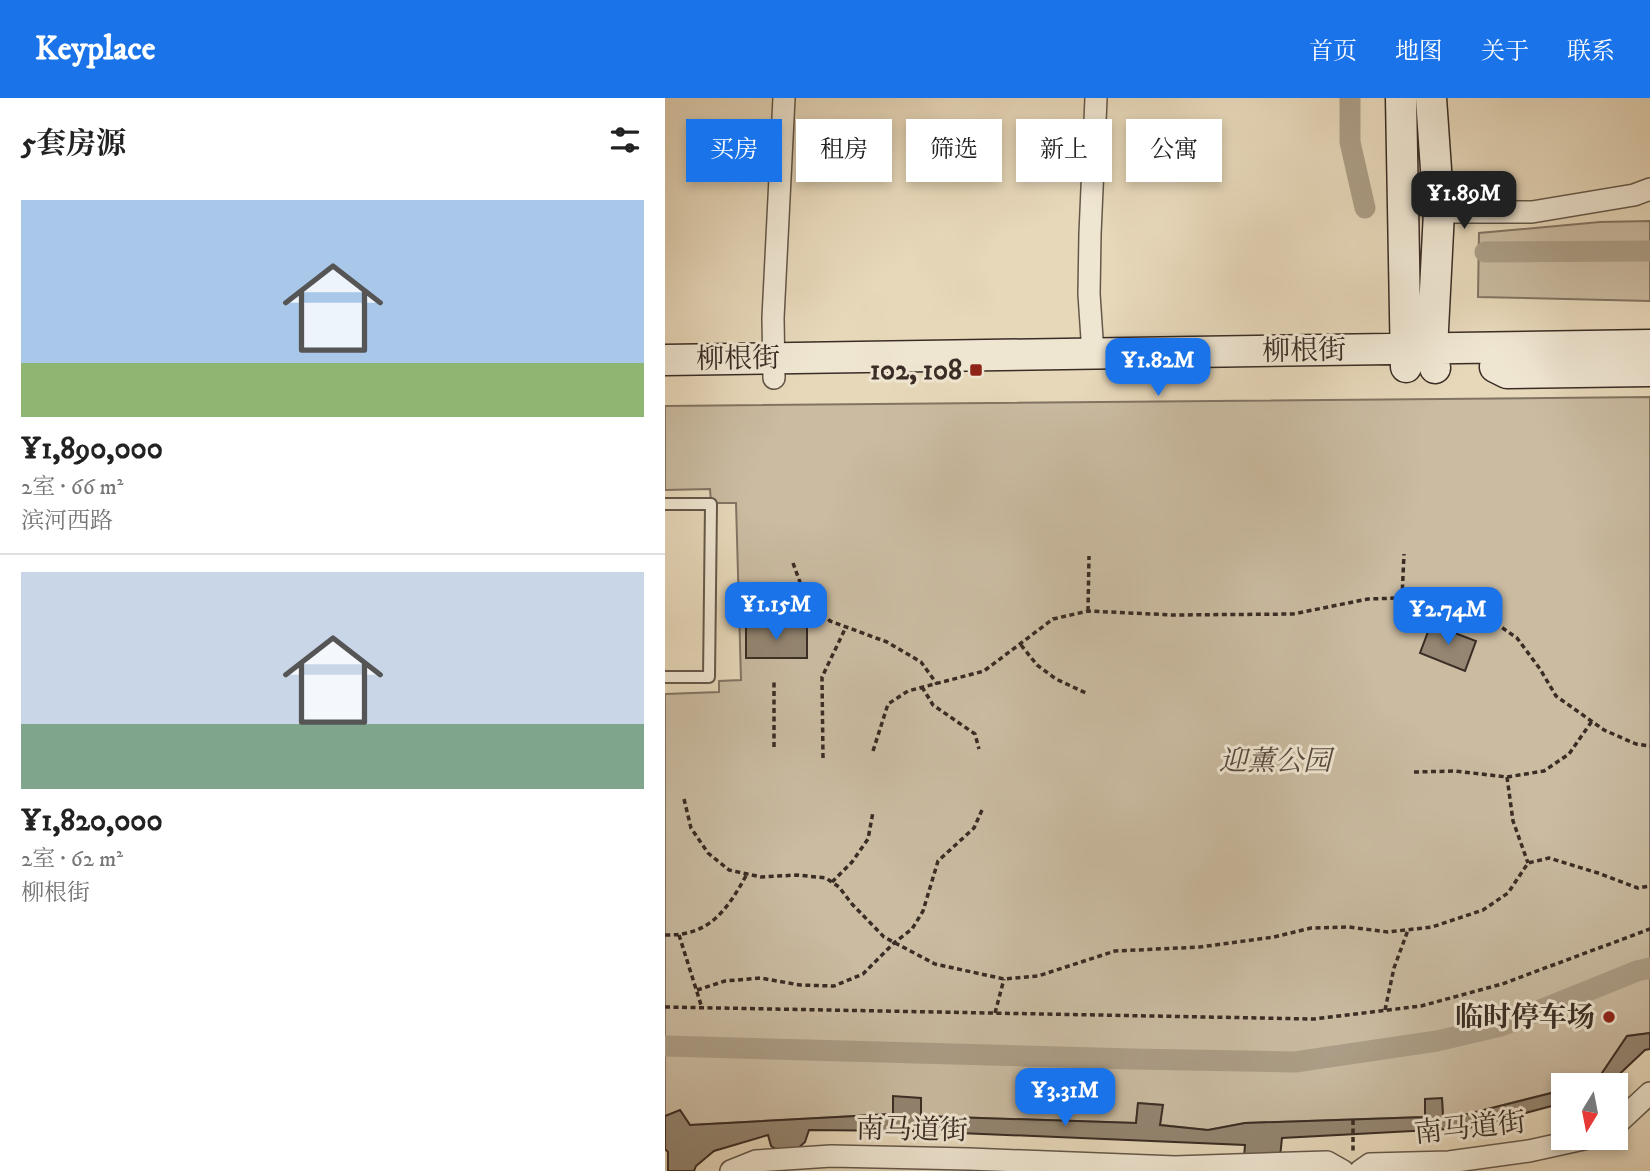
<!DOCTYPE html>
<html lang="zh">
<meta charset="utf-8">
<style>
body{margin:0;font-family:"IM FELL DW Pica","Noto Serif SC",serif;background:#f2f2f2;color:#222;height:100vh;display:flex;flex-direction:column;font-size:26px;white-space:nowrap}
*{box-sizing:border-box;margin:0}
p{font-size:23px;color:#767676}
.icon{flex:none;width:38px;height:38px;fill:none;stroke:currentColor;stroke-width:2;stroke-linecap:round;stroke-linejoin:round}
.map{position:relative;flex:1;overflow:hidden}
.panel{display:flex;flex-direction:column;background:#fff;width:665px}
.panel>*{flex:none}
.guide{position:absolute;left:21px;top:21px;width:665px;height:63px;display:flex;gap:14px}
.needle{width:46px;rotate:190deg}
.buttons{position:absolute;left:886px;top:975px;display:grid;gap:14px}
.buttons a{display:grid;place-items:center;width:77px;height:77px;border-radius:0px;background:#fff;box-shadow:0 4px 10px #0003;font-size:35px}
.price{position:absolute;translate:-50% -60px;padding:0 16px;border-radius:14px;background:#1a73e8;color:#fff;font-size:23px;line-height:46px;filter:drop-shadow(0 2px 4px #0008)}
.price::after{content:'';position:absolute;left:50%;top:42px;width:21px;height:16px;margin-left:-10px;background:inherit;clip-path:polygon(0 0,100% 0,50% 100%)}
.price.on{background:#222;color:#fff}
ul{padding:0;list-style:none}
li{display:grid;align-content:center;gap:14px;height:371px;padding:0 21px}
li+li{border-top:2px solid #e0e0e0}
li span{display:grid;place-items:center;height:217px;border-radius:0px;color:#555}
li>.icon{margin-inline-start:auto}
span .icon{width:126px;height:126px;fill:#fffc;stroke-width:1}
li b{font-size:30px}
h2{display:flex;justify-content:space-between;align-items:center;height:84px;padding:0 21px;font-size:30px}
.chip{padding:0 24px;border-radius:0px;background:#fff;box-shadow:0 4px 10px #0003;font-size:24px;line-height:63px}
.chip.on{background:#1a73e8;color:#fff}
header{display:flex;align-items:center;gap:42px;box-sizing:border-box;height:98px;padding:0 35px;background:#1a73e8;color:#fff}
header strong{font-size:33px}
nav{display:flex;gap:38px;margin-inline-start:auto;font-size:24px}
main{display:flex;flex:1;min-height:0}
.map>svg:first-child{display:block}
.park{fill:#cabba1;stroke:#827463;stroke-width:2}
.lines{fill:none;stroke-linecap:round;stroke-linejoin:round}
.canal{stroke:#ac9e87;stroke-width:21}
.building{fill:#948672;stroke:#3a2d25;stroke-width:2}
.lane-casing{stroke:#65584a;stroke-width:14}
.street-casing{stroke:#65584a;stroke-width:24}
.secondary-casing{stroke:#3a2d25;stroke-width:33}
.path{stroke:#3a2d25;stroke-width:3.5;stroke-dasharray:5 3.5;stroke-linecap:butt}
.lane{stroke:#efe6d2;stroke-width:10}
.street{stroke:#efe6d2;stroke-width:21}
.secondary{stroke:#efe6d2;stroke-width:30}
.poi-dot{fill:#8f2418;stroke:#efe6d2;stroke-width:2.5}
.labels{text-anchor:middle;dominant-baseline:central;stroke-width:6;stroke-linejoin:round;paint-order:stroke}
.street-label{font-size:28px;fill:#3a2d25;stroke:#efe6d2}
.poi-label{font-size:28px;font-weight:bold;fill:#3a2d25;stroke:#efe6d2;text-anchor:end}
.park-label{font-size:28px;font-style:italic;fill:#57493e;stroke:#efe6d2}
</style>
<header>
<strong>Keyplace</strong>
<nav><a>首页</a><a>地图</a><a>关于</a><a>联系</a></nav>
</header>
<main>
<section class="panel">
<h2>5套房源<svg class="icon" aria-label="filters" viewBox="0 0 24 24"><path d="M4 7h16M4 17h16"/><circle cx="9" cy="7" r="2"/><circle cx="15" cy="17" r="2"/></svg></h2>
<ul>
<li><span style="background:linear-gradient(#a9c7e8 75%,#8fb573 0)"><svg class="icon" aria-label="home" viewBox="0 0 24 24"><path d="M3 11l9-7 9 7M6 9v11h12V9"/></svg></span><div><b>¥1,890,000</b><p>2室 · 66 m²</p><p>滨河西路</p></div></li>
<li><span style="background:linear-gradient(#c9d6e8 70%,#7fa58c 0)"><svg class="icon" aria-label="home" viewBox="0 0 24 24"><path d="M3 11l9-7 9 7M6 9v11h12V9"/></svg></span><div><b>¥1,820,000</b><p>2室 · 62 m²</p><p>柳根街</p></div></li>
</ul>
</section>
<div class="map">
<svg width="985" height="1073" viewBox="0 0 985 1073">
<rect width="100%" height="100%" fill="#e7d8ba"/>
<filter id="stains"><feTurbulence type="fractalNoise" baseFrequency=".00286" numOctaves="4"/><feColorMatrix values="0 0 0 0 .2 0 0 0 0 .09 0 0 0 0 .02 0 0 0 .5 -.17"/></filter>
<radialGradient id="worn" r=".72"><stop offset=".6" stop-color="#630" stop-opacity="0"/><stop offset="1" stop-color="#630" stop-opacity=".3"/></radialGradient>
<!-- park -->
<path class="park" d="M985 123V203L813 199 814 135 935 124Z
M985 299V935L962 938 935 978 916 987H898V992L803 1016 778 1018 777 1001H760V1019L580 1025 543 1032 495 1027 497 1007 473 1005 471 1025 256 1018 228 999V1016L25 1027 15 1013 0 1018V596L54 594V583L76 582 71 405H46L45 391 0 392V308Z"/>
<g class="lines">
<!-- canal -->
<path class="canal" d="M685 0V44L700 110
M820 154 985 153
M0 948 467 961 630 964 772 943 836 928 972 873 985 870"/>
</g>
<!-- building -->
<path class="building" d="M766 526 811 543 800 573 755 555Z
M81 528H142V560H81Z
M985 935V951L980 952 943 987H916L935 978 962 938Z
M898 992V1005L804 1030 617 1040 615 1059H579L580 1047 247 1033 144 1032 140 1044 130 1053 115 1054 106 1048 103 1037 49 1053 31 1068 29 1073H3V1054L0 1051V1018L15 1012 25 1027 228 1016V998L256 1000V1018L471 1025 473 1005 498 1007 495 1027 543 1032 580 1025 760 1019V1001L777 1000 778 1018 803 1016Z"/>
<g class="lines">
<defs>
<path id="lane" d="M0 406H46L44 579H0"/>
<path id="street" d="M774 114H867L969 97 985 91
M428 256 424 196 425 136 431 0
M109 280 108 220 119 0
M950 1025 956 1022 985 995
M66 1073 91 1063 166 1058 304 1061 510 1069 662 1064 678 1073
M695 1073 705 1066 784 1064 864 1053 923 1040"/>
<path id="secondary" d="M736 0 741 269
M766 0 774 114 767 251 770 270
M0 262 985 247
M830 269 842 275 985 273"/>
</defs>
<!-- lane casing -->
<use href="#lane" class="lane-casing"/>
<!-- street casing -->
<use href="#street" class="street-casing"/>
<!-- secondary casing -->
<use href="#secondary" class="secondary-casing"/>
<!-- path -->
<path class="path" d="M128 465 140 498 165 523 222 544 256 564 272 586
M737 500 739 456
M423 513 424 458
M356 547 372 567 391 581 423 596
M257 589 268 607 310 636 314 651
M109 649V582
M208 653 223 606 243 593 319 573 388 521 423 513 508 517 628 516 703 501 765 499 816 515 852 540 875 571 891 598 939 632 971 646 985 648
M158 660 157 579 181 529
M749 674 790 673 842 679 879 673 904 656 927 623
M842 679 848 723 863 765
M19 701 26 730 43 755 64 772 96 779 132 777 161 780 174 789 187 806 219 839 270 866 339 881 373 878 450 853 535 849 609 839 646 830 684 829 723 834 767 829 818 812 843 795 863 765 884 760 933 775 973 790 985 788
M167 784 187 764 203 741 208 714
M0 837C45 838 62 812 82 776
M14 837 37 910
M32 892 60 883 95 880 135 887 169 888 198 876 229 845 247 831 258 813 273 763 309 730 317 712
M0 909 649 921 756 908 837 886 985 831
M720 912 729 870 743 832
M330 915 339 881
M688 1022V1053"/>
<!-- lane -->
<use href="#lane" class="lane"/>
<!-- street -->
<use href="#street" class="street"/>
<!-- secondary -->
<use href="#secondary" class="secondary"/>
</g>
<!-- markers -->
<g class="poi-dot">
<rect x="304" y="265" width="14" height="14" rx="3.5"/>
<circle cx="944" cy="919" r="7"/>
</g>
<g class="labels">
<!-- street labels -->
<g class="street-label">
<text transform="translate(639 253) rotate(-1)">柳根街</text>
<text transform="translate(73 261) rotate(-1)">柳根街</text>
<text transform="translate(805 1030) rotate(-6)">南马道街</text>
<text transform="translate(247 1032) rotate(1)">南马道街</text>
</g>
<!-- poi labels -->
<g class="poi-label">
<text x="297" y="272">102, 108</text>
<text x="930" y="919">临时停车场</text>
</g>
<!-- park labels -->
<g class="park-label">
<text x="610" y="663">迎薰公园</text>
</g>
</g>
<rect width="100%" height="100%" filter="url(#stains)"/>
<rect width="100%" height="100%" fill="url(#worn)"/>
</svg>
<div class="buttons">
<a><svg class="needle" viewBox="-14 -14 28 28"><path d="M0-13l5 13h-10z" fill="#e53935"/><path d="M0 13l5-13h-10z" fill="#767676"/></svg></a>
</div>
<b class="price on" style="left:799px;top:133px">¥1.89M</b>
<b class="price" style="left:493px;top:300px">¥1.82M</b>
<b class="price" style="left:111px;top:544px">¥1.15M</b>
<b class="price" style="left:783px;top:549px">¥2.74M</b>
<b class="price" style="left:400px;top:1030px">¥3.31M</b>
<div class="guide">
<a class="chip on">买房</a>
<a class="chip">租房</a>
<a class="chip">筛选</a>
<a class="chip">新上</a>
<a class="chip">公寓</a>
</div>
</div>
</main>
